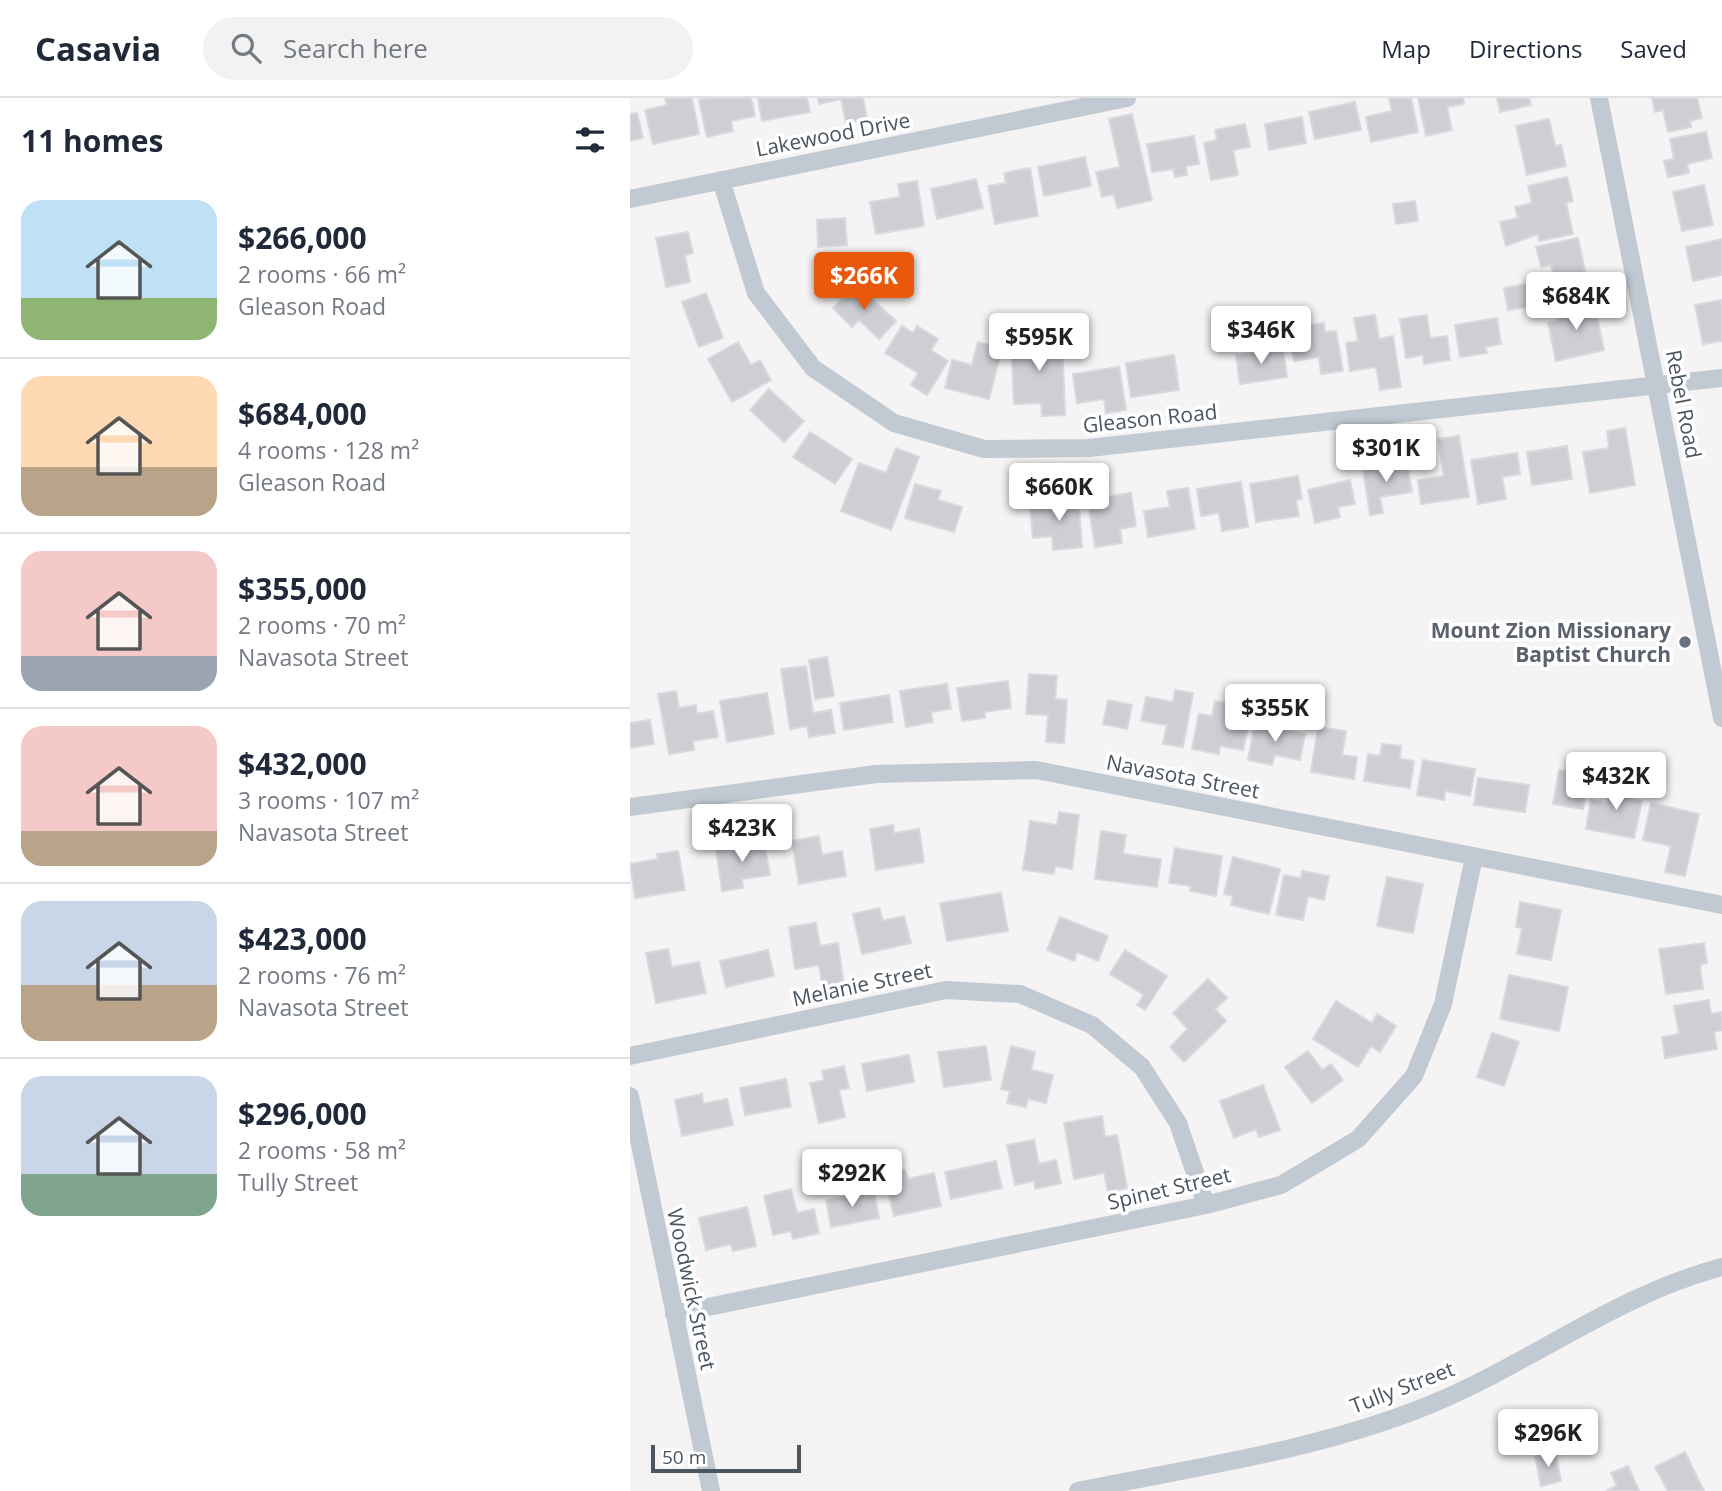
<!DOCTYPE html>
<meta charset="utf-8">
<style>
body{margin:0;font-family:"Open Sans",sans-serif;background:#f2f2f3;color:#1f2937;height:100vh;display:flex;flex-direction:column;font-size:26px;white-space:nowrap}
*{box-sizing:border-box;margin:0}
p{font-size:23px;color:#747a83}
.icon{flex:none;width:38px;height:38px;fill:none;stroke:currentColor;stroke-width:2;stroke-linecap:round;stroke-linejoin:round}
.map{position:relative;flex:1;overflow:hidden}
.drawer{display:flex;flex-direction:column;background:#fff;width:630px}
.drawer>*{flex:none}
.scale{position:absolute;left:21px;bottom:18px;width:150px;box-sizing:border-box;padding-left:7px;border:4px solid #4a5661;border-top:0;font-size:19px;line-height:24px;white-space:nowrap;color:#4a5661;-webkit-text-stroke:5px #fff;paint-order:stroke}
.price{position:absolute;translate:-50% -60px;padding:0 16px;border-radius:7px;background:#fff;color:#222;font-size:23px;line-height:46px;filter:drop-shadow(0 2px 4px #0008)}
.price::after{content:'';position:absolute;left:50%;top:42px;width:21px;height:16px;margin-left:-10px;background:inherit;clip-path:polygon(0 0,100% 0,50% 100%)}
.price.selected{background:#ea580c;color:#fff}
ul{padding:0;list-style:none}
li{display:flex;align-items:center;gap:21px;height:175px;padding:0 21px}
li+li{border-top:2px solid #e0e1e3}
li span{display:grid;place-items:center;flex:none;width:196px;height:140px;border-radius:21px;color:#555}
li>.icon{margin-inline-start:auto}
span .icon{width:84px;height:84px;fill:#fffc;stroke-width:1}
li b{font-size:30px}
h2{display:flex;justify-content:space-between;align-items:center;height:84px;padding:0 21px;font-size:30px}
header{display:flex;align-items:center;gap:42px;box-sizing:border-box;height:98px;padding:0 35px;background:#fff;border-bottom:2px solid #e0e1e3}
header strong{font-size:33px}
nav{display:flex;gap:38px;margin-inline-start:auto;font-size:24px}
.search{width:490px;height:63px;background:#f2f2f3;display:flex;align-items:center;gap:18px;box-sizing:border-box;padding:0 24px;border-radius:38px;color:#747a83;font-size:26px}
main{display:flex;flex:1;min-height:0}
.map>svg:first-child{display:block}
.building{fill:#cdcfd5;stroke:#d7d9de;stroke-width:2}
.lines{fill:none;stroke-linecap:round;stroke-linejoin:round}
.minor{stroke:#c1cad2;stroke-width:18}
.worship-dot{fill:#6b7280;stroke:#fff;stroke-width:2.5}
.labels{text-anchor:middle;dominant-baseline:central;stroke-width:7;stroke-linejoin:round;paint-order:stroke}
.street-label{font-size:21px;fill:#4a5661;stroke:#fff}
.worship-label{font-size:21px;font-weight:bold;fill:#5b616d;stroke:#fff;text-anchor:end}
</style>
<header>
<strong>Casavia</strong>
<div class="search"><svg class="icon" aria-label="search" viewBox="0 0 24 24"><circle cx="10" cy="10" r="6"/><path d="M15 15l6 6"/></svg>Search here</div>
<nav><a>Map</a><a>Directions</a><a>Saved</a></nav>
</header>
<main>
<section class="drawer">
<h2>11 homes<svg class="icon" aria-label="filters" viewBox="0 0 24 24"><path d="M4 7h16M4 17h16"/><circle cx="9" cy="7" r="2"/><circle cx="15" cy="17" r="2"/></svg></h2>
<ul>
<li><span style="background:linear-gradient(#bfe0f5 70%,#8fb573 0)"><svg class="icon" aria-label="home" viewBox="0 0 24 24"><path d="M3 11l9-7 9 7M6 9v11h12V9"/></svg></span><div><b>$266,000</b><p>2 rooms · 66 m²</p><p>Gleason Road</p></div></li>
<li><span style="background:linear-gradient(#ffd9b3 65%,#b9a48a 0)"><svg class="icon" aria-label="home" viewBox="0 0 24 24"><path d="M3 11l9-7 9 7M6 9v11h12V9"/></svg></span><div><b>$684,000</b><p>4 rooms · 128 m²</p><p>Gleason Road</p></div></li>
<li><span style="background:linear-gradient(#f6c9c9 75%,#9aa5b1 0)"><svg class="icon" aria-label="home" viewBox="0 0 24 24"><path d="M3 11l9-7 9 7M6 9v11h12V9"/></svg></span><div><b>$355,000</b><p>2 rooms · 70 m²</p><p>Navasota Street</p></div></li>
<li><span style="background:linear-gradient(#f6c9c9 75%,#b9a48a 0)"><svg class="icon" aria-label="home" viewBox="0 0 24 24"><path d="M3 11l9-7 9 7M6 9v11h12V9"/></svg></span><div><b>$432,000</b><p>3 rooms · 107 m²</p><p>Navasota Street</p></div></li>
<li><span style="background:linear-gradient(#c9d6e8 60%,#b9a48a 0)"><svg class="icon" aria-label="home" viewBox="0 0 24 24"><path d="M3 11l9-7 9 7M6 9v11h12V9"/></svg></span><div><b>$423,000</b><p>2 rooms · 76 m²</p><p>Navasota Street</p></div></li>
<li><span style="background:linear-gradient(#c9d6e8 70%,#7fa58c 0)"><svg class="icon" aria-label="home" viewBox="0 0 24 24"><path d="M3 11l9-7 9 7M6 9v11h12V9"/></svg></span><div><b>$296,000</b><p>2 rooms · 58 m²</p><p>Tully Street</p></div></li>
</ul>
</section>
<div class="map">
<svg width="1092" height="1393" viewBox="0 0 1092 1393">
<rect width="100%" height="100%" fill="#f5f3f3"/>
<!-- building -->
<path class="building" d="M35 0H62L69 36 23 46 15 12 37 7Z
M78 0H121L125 18 101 23 103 33 77 39 69 2Z
M128 0H177L180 14 132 23Z
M188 0H233L237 21 216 25 211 1 189 6Z
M759 0H781L788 34 741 44 736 19 762 13Z
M788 0H833L834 6 817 9 822 32 796 38Z
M867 0H899L901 7 870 14Z
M1022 0H1067L1072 20 1060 23 1061 29 1038 34 1033 12 1025 14Z
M725 4 731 32 685 41 679 14Z
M7 15 13 40 0 43V16Z
M502 16 522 102 487 110 484 96 472 99 466 74 490 69 479 21Z
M672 19 676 45 639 52 635 26Z
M919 21 925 48 931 47 936 68 897 77 886 28Z
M615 26 620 49 603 52 608 77 581 82 574 45 587 42 585 32Z
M1076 34 1082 60 1057 66 1059 75 1038 79 1034 63 1044 61 1040 41Z
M564 38 569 66 556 68 557 77 545 79 543 71 522 74 517 46Z
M455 59 461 88 414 98 408 69Z
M400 70 408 118 365 126 358 88 376 85 374 75Z
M937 79 943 103 936 105 943 136 909 143 908 136 876 148 870 124 888 120 885 109 902 105 898 88Z
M346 81 353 110 307 121 301 91Z
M287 83 294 128 246 136 240 104 270 99 268 86Z
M1074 87 1083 127 1052 133 1043 94Z
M785 103 788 123 766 126 763 106Z
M215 120 217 147 188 149 187 122Z
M58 134 63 155 55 157 60 184 36 189 26 140Z
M948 140 960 197 929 204 921 167 911 169 906 149Z
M1092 141V177L1063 183 1056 149Z
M908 184 911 207 878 212 874 190Z
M226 186 266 223 249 241 229 222 222 229 203 210Z
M76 195 93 240 69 249 52 204Z
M1092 202V243L1073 246 1065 207Z
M964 204 974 252 926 263 918 225 927 223 925 212Z
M745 217 749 241 763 238 771 289 750 292 746 269 720 273 716 245 728 243 724 220Z
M797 217 800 240 817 238 820 262 794 266 793 257 776 260 770 221Z
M867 220 871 246 855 249 857 255 830 259 825 227Z
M694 225 695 234 706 233 713 273 691 276 689 259 664 263 658 230Z
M272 228 283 235 287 228 308 241 301 252 318 263 297 297 281 287 288 275 255 255Z
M432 238 435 317 412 318 411 305 384 306 381 241Z
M108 244 121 267 130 262 141 282 102 304 78 261Z
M348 244 372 250 359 301 315 290 322 262 342 267Z
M653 251 657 279 610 286 606 257Z
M544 257 549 292 501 299 496 265Z
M489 269 496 312 476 315 474 301 447 305 443 276Z
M139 291 174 323 154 344 120 312Z
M995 330 1005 387 960 395 953 354 979 350 977 333Z
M180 334 222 361 205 386 163 359Z
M829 338 839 399 791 406 788 382 814 378 808 341Z
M937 348 942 381 902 387 897 354Z
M266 350 289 359 261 432 211 413 229 365 256 375Z
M887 355 890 376 872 379 876 401 848 406 841 362Z
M777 365 782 394 750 399 753 415 740 417 733 371Z
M668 378 672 401 666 402 669 418 626 424 620 386Z
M720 382 725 406 708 409 710 419 685 425 678 392Z
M611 384 618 429 592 433 589 415 571 418 567 391Z
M285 386 311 393 308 402 332 409 324 434 275 420Z
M558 390 565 431 518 439 514 413 540 409 537 393Z
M448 395 452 449 423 452 422 438 403 440 400 409 431 406V397Z
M501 395 506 428 490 431 492 445 465 449 459 409 479 407 477 399Z
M197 559 204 598 185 601 179 562Z
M176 568 183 615 201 612 205 635 179 639 177 628 160 631 151 571Z
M399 576 427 578 425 601 437 602 434 645 416 644 418 617 396 616Z
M378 583 381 610 354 614 355 620 332 623 327 590Z
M317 586 321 611 301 614 303 624 276 629 270 593Z
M545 592 563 595 553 649 533 646 537 627 511 623 516 599 543 604Z
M46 593 49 610 66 607 67 616 83 613 88 639 63 643 64 652 39 656 28 596Z
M137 595 144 636 97 644 90 603Z
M259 597 263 624 214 632 210 605Z
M478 602 502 607 497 631 473 626Z
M585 603 622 610 613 652 590 648 589 656 562 651 569 616 582 618Z
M20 622 24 646 0 650V625Z
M625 626 675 636 670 662 645 657 642 667 618 662Z
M688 629 716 633 712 657 727 659 724 681 681 674Z
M752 646 771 648 770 661 784 663 780 690 734 683 738 656 750 658Z
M793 662 845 671 840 698 815 693 814 702 787 697Z
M929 672 958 676 953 711 923 706Z
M848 680 899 687 895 714 844 707Z
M981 683 1002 687 999 700 1012 703 1004 740 956 731 961 702 977 705Z
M1021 705 1069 716 1055 778 1035 774 1041 748 1013 742Z
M429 714 449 717 442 771 425 768 424 776 393 772 400 723 427 727Z
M263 727 264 735 289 731 294 764 246 772 240 731Z
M471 733 496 737 493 756 531 761 527 789 465 781Z
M189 738 192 757 212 753 216 778 169 786 162 743Z
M134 743 140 777 112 781 113 790 92 793 86 751Z
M545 750 592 758 586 798 560 793 561 788 539 785Z
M48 753 55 792 5 800 0 766 28 761 27 756Z
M603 759 650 771 639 816 601 807 603 798 594 796Z
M672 773 699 778 694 802 678 798 673 822 646 817 654 777 671 780Z
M757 779 793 786 783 835 747 828Z
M371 795 378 833 317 843 310 805Z
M890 804 931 812 921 862 887 856 892 830 886 829Z
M249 810 253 823 274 818 281 845 232 856 223 816Z
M430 819 478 838 468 863 447 854 444 863 417 852Z
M186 825 190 848 208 845 214 888 193 892 189 867 165 871 159 829Z
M1074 845 1077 865 1070 867 1073 891 1036 896 1029 851Z
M38 851 42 869 69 864 76 895 26 905 16 855Z
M138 852 144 878 96 889 90 863Z
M495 852 537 878 515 912 507 907 514 897 480 876Z
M879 877 938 889 929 933 870 921Z
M578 881 597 900 585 911 596 923 554 964 540 949 558 931 543 915Z
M1079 902 1081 916 1092 914V932L1084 934 1087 951 1035 960 1032 939 1049 936 1044 908Z
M706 903 742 925 747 916 766 928 750 954 741 948 728 969 683 941Z
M862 935 889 944 874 988 847 979Z
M356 948 361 982 314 989 308 954Z
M381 948 405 954 401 972 423 977 416 1005 398 1001 396 1009 377 1005 380 993 371 991Z
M678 953 692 972 701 966 713 982 682 1005 655 969Z
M279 957 284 984 237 993 232 966Z
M214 968 219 990 209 992 215 1019 189 1025 180 985 194 982 192 973Z
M156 981 161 1009 115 1017 110 990Z
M633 987 650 1032 629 1039 626 1031 604 1040 590 1003Z
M72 996 73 1006 97 1001 103 1027 52 1038 45 1002Z
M472 1018 475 1039 487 1037 497 1090 478 1094 474 1075 444 1081 434 1025Z
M404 1042 409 1066 426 1062 431 1085 405 1091 404 1083 385 1087 377 1047Z
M366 1063 372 1090 321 1101 315 1074Z
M275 1072 278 1081 304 1075 311 1108 264 1118 254 1076Z
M161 1091 167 1115 184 1111 189 1135 163 1141 161 1133 143 1137 134 1098Z
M244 1093 249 1120 201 1129 196 1102Z
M117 1109 126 1148 103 1153 101 1146 76 1152 69 1120Z
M925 1354 931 1383 911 1388 905 1359Z
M1055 1354 1074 1393H1038L1025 1369Z
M998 1368 1009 1393H976L987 1388 981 1375Z"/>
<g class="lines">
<!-- minor -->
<path class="minor" d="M969 0 1092 620
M91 82 126 195 183 270 264 325 354 351 459 350 1092 280
M0 101 497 0
M0 709 246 676 406 672 1092 807
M0 958 316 892 390 896 462 927 512 969 548 1025 576 1107
M0 998 81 1393
M44 1216 576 1107 651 1087 728 1041 784 978 813 906 844 759
M448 1393C560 1370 676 1354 784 1313 891 1273 981 1198 1092 1169"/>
</g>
<!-- markers -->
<circle class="worship-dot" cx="1055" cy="544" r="7"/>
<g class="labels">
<!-- street labels -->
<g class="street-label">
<text transform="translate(203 36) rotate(-11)">Lakewood Drive</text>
<text transform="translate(1054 306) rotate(79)">Rebel Road</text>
<text transform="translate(520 320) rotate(-6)">Gleason Road</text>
<text transform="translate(553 678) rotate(11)">Navasota Street</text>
<text transform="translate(232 886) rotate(-12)">Melanie Street</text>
<text transform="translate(539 1090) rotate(-13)">Spinet Street</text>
<text transform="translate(62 1191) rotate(78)">Woodwick Street</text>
<text transform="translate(772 1289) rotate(-21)">Tully Street</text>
</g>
<!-- worship labels -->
<g class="worship-label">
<text x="1041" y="532">Mount Zion Missionary<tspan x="1041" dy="24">Baptist Church</tspan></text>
</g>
</g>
</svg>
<div class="scale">50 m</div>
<b class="price selected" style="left:234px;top:214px">$266K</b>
<b class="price" style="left:946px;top:234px">$684K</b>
<b class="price" style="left:631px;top:268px">$346K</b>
<b class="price" style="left:409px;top:275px">$595K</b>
<b class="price" style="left:756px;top:386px">$301K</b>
<b class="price" style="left:429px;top:425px">$660K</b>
<b class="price" style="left:645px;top:646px">$355K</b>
<b class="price" style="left:986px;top:714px">$432K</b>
<b class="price" style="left:112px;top:766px">$423K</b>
<b class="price" style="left:222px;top:1111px">$292K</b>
<b class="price" style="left:918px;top:1371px">$296K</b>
</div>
</main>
